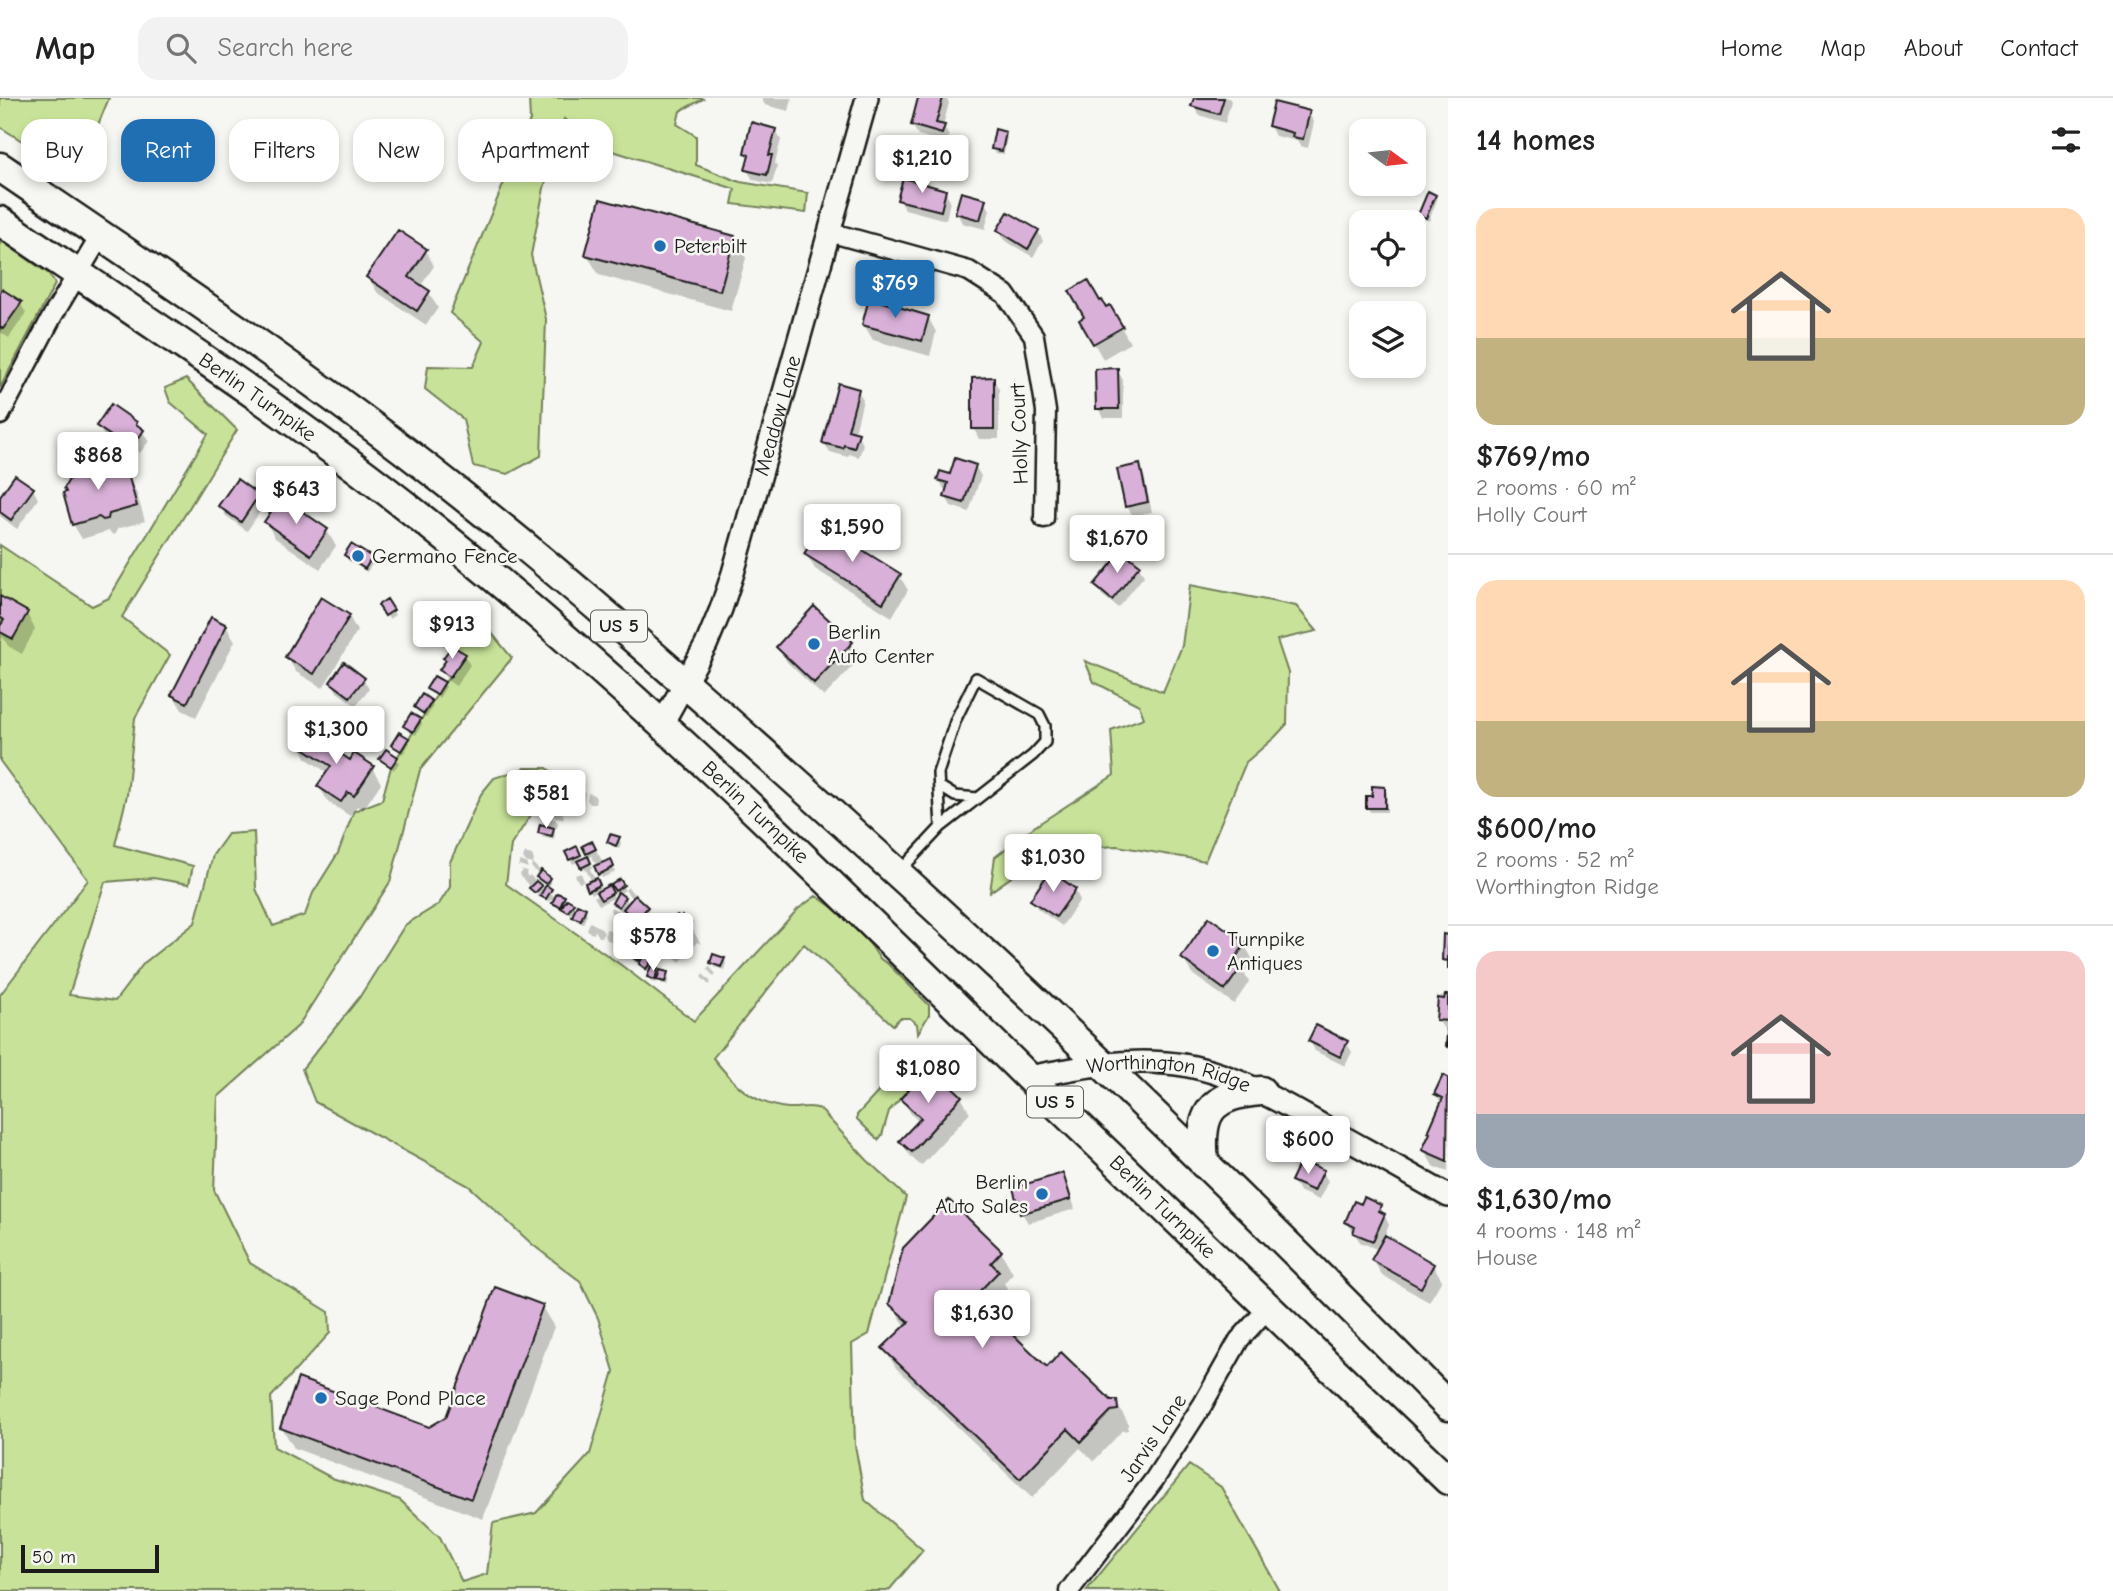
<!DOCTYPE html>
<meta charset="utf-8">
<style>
body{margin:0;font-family:"Comic Neue",sans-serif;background:#f2f2f2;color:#222;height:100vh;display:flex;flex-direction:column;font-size:26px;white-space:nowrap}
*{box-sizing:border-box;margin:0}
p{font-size:23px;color:#767676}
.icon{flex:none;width:38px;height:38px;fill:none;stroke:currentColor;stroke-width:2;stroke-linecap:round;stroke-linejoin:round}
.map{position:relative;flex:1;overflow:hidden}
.side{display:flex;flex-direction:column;background:#fff;width:665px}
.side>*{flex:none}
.guide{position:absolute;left:21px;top:21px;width:665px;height:63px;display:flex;gap:14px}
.needle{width:46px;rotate:105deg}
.fabs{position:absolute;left:1349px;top:21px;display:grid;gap:14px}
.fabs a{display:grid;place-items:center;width:77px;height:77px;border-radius:14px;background:#fff;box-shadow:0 4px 10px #0003;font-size:35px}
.scale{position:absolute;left:21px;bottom:18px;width:138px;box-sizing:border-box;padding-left:7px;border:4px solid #1c1c1c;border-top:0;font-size:19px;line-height:24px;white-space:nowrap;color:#1c1c1c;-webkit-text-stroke:5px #f6f6f2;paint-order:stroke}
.price{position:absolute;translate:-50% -60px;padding:0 16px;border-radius:7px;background:#fff;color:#222;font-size:23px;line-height:46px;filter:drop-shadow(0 2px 4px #0008)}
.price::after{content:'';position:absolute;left:50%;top:42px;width:21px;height:16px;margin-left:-10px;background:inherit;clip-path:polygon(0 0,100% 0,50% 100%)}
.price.on{background:#1f6fb2;color:#fff}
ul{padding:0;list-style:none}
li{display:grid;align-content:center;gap:14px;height:371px;padding:0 28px}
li+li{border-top:2px solid #e0e0e0}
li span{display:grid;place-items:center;height:217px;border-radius:21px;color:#555}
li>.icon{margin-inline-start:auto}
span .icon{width:126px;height:126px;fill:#fffc;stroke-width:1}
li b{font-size:30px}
h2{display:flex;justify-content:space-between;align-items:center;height:84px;padding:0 28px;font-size:30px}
.pill{padding:0 24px;border-radius:21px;background:#fff;box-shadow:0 4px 10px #0003;font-size:24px;line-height:63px}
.pill.on{background:#1f6fb2;color:#fff}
header{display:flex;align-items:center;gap:42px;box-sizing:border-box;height:98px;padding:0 35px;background:#fff;border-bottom:2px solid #e0e0e0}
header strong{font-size:33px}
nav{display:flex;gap:38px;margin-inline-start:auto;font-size:24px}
.search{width:490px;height:63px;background:#f2f2f2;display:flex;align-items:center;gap:18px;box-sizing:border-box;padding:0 24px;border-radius:21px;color:#767676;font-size:26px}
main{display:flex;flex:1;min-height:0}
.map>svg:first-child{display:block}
.green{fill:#c8e399;stroke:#72805a;stroke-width:2}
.shadow{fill:#0003}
.building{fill:#d9b1d8;stroke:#1c1c1c;stroke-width:2}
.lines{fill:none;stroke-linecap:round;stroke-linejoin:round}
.service-casing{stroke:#1c1c1c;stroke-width:14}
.minor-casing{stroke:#1c1c1c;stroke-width:23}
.tertiary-casing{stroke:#1c1c1c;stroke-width:26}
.trunk-casing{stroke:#1c1c1c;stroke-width:33}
.service{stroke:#f6f6f2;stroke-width:9}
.minor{stroke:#f6f6f2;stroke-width:18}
.tertiary{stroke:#f6f6f2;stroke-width:21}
.trunk{stroke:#f6f6f2;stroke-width:28}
.poi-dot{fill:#1f6fb2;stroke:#f6f6f2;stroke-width:2.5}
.labels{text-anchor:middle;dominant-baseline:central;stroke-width:5;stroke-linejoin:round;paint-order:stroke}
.shield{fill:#f6f6f2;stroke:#5d5d5c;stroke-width:2}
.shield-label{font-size:19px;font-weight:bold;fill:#1c1c1c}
.poi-label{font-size:21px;fill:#1c1c1c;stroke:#f6f6f2;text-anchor:start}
.street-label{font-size:21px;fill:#1c1c1c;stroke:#f6f6f2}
</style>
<header>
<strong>Map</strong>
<div class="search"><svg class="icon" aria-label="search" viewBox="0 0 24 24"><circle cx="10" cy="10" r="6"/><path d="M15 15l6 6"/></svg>Search here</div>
<nav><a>Home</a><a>Map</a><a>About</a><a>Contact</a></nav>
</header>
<main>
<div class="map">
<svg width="1448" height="1493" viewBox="0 0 1448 1493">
<rect width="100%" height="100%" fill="#f6f6f2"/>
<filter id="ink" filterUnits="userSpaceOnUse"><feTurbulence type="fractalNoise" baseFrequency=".0143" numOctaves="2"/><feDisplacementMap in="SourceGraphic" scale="14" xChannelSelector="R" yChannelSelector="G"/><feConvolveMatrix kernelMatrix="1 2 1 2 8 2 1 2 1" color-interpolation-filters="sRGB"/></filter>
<g filter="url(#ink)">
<!-- green -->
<path class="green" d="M0 0H109L80 71 60 67 0 29Z
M529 0H701L703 1 680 13 677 26 696 38V67L740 84 808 95 806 115 732 106 735 91 600 49 564 21 544 90 531 157 546 221 541 358 508 376 473 368 463 321 425 291 428 268 473 269 484 244 450 215 530 22Z
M0 142 49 176 55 186 0 290Z
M186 281 237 332 122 519 170 557 135 620 127 697 115 747 193 768 189 786 153 780 105 784 69 897 115 903 144 865 195 825 213 757 228 736 254 734 256 791 273 828 305 817 313 795 338 755 354 713 382 702 391 669 445 584 450 579 465 556 453 548 458 541 486 528 512 560 420 672 390 784 298 928 218 999 214 1092 250 1165 329 1214 330 1235 271 1299 274 1349 332 1380 400 1402 440 1439 462 1484 487 1476 493 1425 536 1415 590 1356 614 1273 598 1220 580 1183 533 1147 469 1088 315 1004 302 971 359 900 405 827 439 806 450 789V764L481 696 494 680 525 670H547L566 686 549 690 511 747 506 786 621 867 694 923 798 811 816 798C834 809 859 832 872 849 877 856 878 861 887 865L929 907V917L918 935 917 926 910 920H900L893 927 804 846 713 960C735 987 752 1006 788 1010 800 1011 809 1006 820 1011L867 1062 906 1099 869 1236 852 1246 855 1347 865 1402 923 1452 890 1491 887 1493H0V897L88 782 0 663V447L92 508 109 500 208 336 170 304 165 290Z
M1190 487 1296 508 1317 533 1277 542 1288 575 1287 626 1275 639 1246 664 1205 763 1117 748 1050 752 990 794 995 759 1034 729 1114 677 1111 632 1144 620 1139 607 1094 584 1085 563 1163 594 1182 548Z
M903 967 919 980 889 1013 882 1037 878 1042 857 1021V1017Z
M1189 1367 1221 1389 1280 1493H1086Z"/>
<!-- shadow -->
<path class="shadow" d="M761 0H792L789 13 765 7Z
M920 0H946L949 5 943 28 949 38 947 45 918 37 912 27Z
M1195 0H1229L1231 3 1225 25 1199 17 1193 7Z
M1308 15 1314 24 1308 50 1300 48 1297 43 1275 38 1270 28Z
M775 32 781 42 775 65 777 69 772 86 753 82 747 72 749 62 745 55Z
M1005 35 1007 39 1004 56 995 55 993 50Z
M945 93 950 103 946 122 905 111 899 101Z
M1435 98 1437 102 1429 123 1423 121 1420 117Z
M984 102 990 112 985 131 962 125 957 115Z
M999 132 1038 133 1043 143 1033 159 1004 142Z
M734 139 746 160 731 213 599 177 587 157Z
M426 153 434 168 420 189 429 195 438 210 426 227 377 194 368 179Z
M0 197 20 205 26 215 9 240 0 234Z
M1110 209 1130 245 1103 261 1081 223Z
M928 219 936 234 930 258 873 242 864 227Z
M1117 272 1123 282V320H1103L1098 310Z
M993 281 999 291V341H979L974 331Z
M858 293 863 302 855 334 863 346 859 359 849 356 848 359 830 354 824 345Z
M136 325 149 343 140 355 132 350 129 355 104 338 98 328Z
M975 368 981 378 969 414 951 408 946 399 948 392 944 391 939 381Z
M1139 368 1144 378 1152 414 1133 418 1127 409Z
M127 378 136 393 145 423 117 431 116 436 113 437 109 433 82 441 73 426Z
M237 384 258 399 264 408 247 433 226 418 220 408Z
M33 391 38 401 17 431 0 418V401Z
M282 402 327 433 336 448 320 471 275 440 266 424Z
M806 456 899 477 908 492 892 519 815 471Z
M346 457 371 461 373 465 367 474 348 462Z
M1139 468 1144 478 1118 510 1102 497 1096 487Z
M0 500 27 516 35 531 22 556 8 548 3 539 0 545Z
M386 503 395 517 389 521 380 507Z
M349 518 357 533 323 590 296 574 287 559Z
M226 528 235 543 196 619 182 612 173 597Z
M851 545 860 560 824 599 787 564 778 549Z
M464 557 470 567 456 588 447 582 441 572Z
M363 581 369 591 356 608 337 594 332 584Z
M443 585 446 589 439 600 431 595 428 591Z
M431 604 433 608 427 619 418 613 416 609Z
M420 622 422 626 416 637 407 632 405 628Z
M407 641 410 645 403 656 395 651 393 647Z
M299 646 341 654 346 661 372 670 381 685 363 712 357 708 350 718 328 704 319 688 328 675 307 661Z
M397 660 399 665 394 672 381 661Z
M582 689 585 694 583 708 575 707 573 703Z
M1384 690 1387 695V714H1370L1368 710 1373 700Z
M588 695 593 696 596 700 595 706H590L587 702Z
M561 701 567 703 569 708 568 712 562 710 559 706Z
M553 712 561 713 564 717 563 721 555 720Z
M547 719 555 721 558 725 557 730 551 728 555 735 554 742 542 739 540 734 550 730 546 723Z
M618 740 621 745 619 751 612 748 609 744Z
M592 745 604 766 610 763 615 774 602 780 592 758 588 760 592 769 590 771 601 792 592 796 590 792 592 784 586 772 585 773 579 763 573 766 567 755 576 751 582 763 589 759 584 749Z
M525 755 532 757 534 762 533 766 549 781 551 785 547 791 556 800H564L567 804 572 806 575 810 571 817 563 811V812L557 809 555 804 550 802 549 804 541 796 539 799 522 780 520 776 523 773 520 771 527 773 526 776 528 779 530 777 544 794 547 788 540 783 538 779 539 777 531 769 532 766 526 764 523 760Z
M520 763 526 765 528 770 519 767V769L518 768Z
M581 775 584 783 579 785 575 777Z
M619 784 625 792 628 789 649 815 639 826 625 811 633 802 625 792 619 796 613 788Z
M608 789 614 800 599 807 594 799Z
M1075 792 1080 802 1062 828 1038 811 1032 802Z
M624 800 627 804 622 813 617 810 614 805Z
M611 809 618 813 622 821 624 818 629 821 631 825 629 828 625 825 620 818 619 820 612 816 610 812Z
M585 811 587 816 583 826 577 823 574 819Z
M681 822 689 826 701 846 697 844 680 864 673 858 661 838Z
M590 824 601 830 605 837 606 831 610 832 612 836 611 843 607 842 603 835 602 839H599L595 832 594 836 590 835 587 831Z
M622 834 625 839 622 849 617 848 615 844Z
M629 843 636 851 643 853 644 859 653 867 651 870 657 871 660 877 667 875 669 880 667 888 662 886 658 880 657 885 651 884 649 879 650 875 634 863 632 858 633 856 626 849Z
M1244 846 1253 862 1244 875 1249 884 1234 906 1192 876 1183 860Z
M723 861 726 865 724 872 714 869 712 865Z
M709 868 716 876 714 879 707 871Z
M703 876 711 884 709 887 701 879Z
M1448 899V937L1438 922Z
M1310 943 1346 944 1352 954 1345 968 1315 953Z
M930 971 961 999 970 1015 921 1068 910 1058 901 1043 919 1024 911 1016 902 1001Z
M1443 980 1448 982V1074L1433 1068 1424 1052 1442 1006 1436 996Z
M1322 1073 1328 1083 1319 1102 1299 1093 1293 1083Z
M1062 1077 1068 1087 1075 1111 1028 1125 1022 1115Z
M949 1105 1001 1154 1013 1175 1004 1185 1009 1194 989 1216 1047 1271 1110 1304H1116L1128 1325V1332L1122 1333 1094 1363 1080 1350 1032 1400 896 1270 884 1250 906 1229 891 1206Z
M1362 1108H1380L1389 1127 1384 1139 1433 1167 1442 1182 1429 1204 1382 1177 1373 1162 1379 1152 1360 1144 1347 1124Z
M542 1209 554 1229 483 1421 294 1350 282 1330 429 1331 448 1320Z"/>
<!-- building -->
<path class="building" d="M918 0H943L936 25 945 27 942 36 911 27Z
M1194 0H1224L1219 16 1191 8Z
M1274 4 1310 13 1303 41 1292 39 1293 35 1268 28Z
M751 24 776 31 769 57H772L767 77 745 72 749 57 744 55Z
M995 31 1006 34 1002 53 991 51Z
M903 80 946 92 941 113 897 102Z
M1428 93 1436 97 1426 120 1418 117Z
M961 94 986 101 980 122 955 115Z
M600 101 735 138 720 193 585 157Z
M1008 114 1039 132 1028 151 997 132Z
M398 132 427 151 409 179 430 193 417 213 366 179Z
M1088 182 1100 203 1102 202 1106 209 1110 207 1123 229 1093 246 1079 222 1084 219 1069 193Z
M2 191 22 204 3 231 0 229V194Z
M869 200 929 218 922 243 862 227Z
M1118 270 1119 311H1096L1095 271Z
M994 279V331H972V280Z
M838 285 859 291 848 332 859 335 854 350 844 347 843 350 822 345Z
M111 306 137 324 136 326 144 332 134 347 126 341 123 346 96 328Z
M955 360 976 367 964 405 944 399 948 385 937 382 940 373 950 376Z
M105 362 124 373 125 377 128 376 137 408 109 416 108 421 103 422 99 419 72 427 63 395 66 394 64 390 75 371Z
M1140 366 1148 404 1125 409 1117 371Z
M15 377 34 390 11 422 0 414V398Z
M237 381 259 397 241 424 218 408Z
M281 399 328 431 311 457 264 424Z
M822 427 901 476 883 505 804 456Z
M351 446 372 459 365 471 344 457Z
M1122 453 1140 467 1112 502 1094 487Z
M0 498 28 514 13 541 0 534V528L4 522 0 519Z
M321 499 350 517 314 576 285 559Z
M387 501 394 512 385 518 378 507Z
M814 508 853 544 814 585 776 549Z
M211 519 227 527 187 605 171 597Z
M452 548 466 556 450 579 439 572 446 562 443 560Z
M344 564 365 580 350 599 330 584Z
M434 578 445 584 437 597 426 591Z
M422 596 432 603 424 616 414 609Z
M411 615 421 621 413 634 403 628Z
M308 629 343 652 341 656 350 662 354 655 374 668 354 698 348 694 341 704 317 688 331 668 297 646Z
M399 634 409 640 401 653 391 647Z
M386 651 398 659 391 669 379 661Z
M573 686 583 688 581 704 571 703Z
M1372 688 1385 689V710H1366V698H1372Z
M540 726 554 730 552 738 538 735Z
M610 736 620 739 616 748 607 744Z
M592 743 596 751 586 756 582 748Z
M577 748 581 757 569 762 565 754Z
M588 758 591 765 581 770 577 763Z
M611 761 614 769 598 777 594 768Z
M541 772 550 780 546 786 536 779Z
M1050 773 1076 791 1056 819 1030 802Z
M597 780 600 787 588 793 585 785Z
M620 781 624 787 615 793 611 787Z
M536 783 542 788 535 795 529 790Z
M546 787 552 791 546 801 540 798Z
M609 787 613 795 601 802 596 794Z
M618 794 625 799 619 809 612 805Z
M557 795 565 798 560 809 552 805Z
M635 797 648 809 636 823 623 811Z
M567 801 574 805 568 814 561 810Z
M577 806 586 810 581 822 572 819Z
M677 817 681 820 682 818 691 825 688 828 685 825 667 845 659 838Z
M1209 819 1246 845 1234 862 1242 868 1225 892 1181 860Z
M616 831 623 833 620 846 613 844Z
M1443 836 1448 837V871V863L1442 862Z
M636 847 644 852 638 863 630 858Z
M713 856 725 860 721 869 710 865Z
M644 857 652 862 646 871 639 866Z
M651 868 658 870 655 882 647 879Z
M660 872 668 874 665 884 657 882Z
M1445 897H1448V949L1446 948 1448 923 1436 922 1438 900 1444 901Z
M1316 927 1348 943 1340 959 1308 943Z
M930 968 962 998 912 1054 899 1043 921 1020 900 1001Z
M1443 977 1448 980 1447 1063 1422 1052 1430 1035 1428 1034 1443 1000 1434 996Z
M1301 1062 1324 1072 1314 1093 1291 1083Z
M1063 1075 1071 1101 1020 1116 1013 1090Z
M1364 1099 1381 1107 1379 1113 1385 1116 1373 1143 1353 1135 1355 1129 1345 1124 1354 1103 1361 1106Z
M949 1102 1002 1153 991 1165 999 1173 974 1199 1047 1269 1061 1254 1111 1302H1117L1118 1312 1111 1313 1081 1344 1068 1331 1020 1381 882 1250 909 1224 889 1206 903 1150Z
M1385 1137 1434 1166 1421 1190 1371 1162Z
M495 1189 543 1207 471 1401 280 1330 298 1280 429 1329 446 1319Z"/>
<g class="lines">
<defs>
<path id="service" d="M939 688 955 698 978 700
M899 774 941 729 1033 657 1045 644V628L1039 616 976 580 956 621 938 675 941 729"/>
<path id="minor" d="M829 134 969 173 1005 196 1034 238 1046 313 1044 420
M0 317 53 217 101 137
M1069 1493 1154 1382 1203 1306 1239 1242 1269 1209"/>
<g id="tertiary">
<path id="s1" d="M662 626 706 547 721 511 733 475 867 0"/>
<path id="s2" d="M1029 979C1076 970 1118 961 1166 965 1225 969 1277 1002 1327 1030 1368 1053 1408 1075 1448 1098"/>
</g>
<g id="trunk">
<path d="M0 69C154 173 308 276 454 391 567 480 675 576 782 671 1012 875 1233 1089 1448 1308"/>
<path id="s3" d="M0 123C144 221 290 315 426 424 638 593 830 784 1023 974 1164 1111 1307 1246 1448 1382"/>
<path d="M1204 1066C1199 1016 1208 997 1261 993"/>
</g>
</defs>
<!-- service casing -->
<use href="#service" class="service-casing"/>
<!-- minor casing -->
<use href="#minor" class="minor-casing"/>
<!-- tertiary casing -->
<use href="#tertiary" class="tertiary-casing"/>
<!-- trunk casing -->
<use href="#trunk" class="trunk-casing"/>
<!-- service -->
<use href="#service" class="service"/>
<!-- minor -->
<use href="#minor" class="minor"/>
<!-- tertiary -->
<use href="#tertiary" class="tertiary"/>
<!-- trunk -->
<use href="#trunk" class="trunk"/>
</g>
</g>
<!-- markers -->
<g class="poi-dot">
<circle cx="660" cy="148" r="7"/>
<circle cx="358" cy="458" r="7"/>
<circle cx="814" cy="546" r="7"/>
<circle cx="1213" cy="853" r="7"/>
<circle cx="1042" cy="1096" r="7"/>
<circle cx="321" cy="1300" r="7"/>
</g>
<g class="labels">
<!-- shield labels -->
<g class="shield">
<rect x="591" y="512.5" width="56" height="31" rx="5"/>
<rect x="1027" y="988.5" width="56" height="31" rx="5"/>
</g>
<g class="shield-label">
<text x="619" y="528">US 5</text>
<text x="1055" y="1004">US 5</text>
</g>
<!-- poi labels -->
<g class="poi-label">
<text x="674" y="148">Peterbilt</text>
<text x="372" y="458">Germano Fence</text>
<text x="828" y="534">Berlin<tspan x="828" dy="24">Auto Center</tspan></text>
<text x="1227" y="841">Turnpike<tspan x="1227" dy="24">Antiques</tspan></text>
<text x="1028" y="1084" text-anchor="end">Berlin<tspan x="1028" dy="24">Auto Sales</tspan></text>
<text x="335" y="1300">Sage Pond Place</text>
</g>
<!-- street labels -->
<g class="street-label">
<text stroke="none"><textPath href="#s3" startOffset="312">Berlin Turnpike</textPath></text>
<text stroke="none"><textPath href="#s1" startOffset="331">Meadow Lane</textPath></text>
<text transform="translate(1019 336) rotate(-92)">Holly Court</text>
<text stroke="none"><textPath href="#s3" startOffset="961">Berlin Turnpike</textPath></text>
<text stroke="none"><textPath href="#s2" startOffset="142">Worthington Ridge</textPath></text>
<text stroke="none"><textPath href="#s3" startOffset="1528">Berlin Turnpike</textPath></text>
<text transform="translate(1153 1340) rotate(-56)">Jarvis Lane</text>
</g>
</g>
</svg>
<div class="fabs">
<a><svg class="needle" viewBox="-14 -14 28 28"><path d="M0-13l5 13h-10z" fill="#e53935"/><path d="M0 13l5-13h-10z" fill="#767676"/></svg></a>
<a><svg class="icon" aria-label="locate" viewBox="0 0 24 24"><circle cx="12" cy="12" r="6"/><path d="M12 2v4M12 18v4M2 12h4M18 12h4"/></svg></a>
<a><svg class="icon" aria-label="layers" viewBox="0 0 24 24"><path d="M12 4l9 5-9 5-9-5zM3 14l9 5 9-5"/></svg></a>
</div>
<div class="scale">50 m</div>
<b class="price" style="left:922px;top:97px">$1,210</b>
<b class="price on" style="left:895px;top:222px">$769</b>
<b class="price" style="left:98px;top:394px">$868</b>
<b class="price" style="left:296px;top:428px">$643</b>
<b class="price" style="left:852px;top:466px">$1,590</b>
<b class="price" style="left:1117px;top:477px">$1,670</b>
<b class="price" style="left:452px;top:563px">$913</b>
<b class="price" style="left:336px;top:668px">$1,300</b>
<b class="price" style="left:546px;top:732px">$581</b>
<b class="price" style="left:1053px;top:796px">$1,030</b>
<b class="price" style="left:653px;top:875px">$578</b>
<b class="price" style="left:928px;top:1007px">$1,080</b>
<b class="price" style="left:1308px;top:1078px">$600</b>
<b class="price" style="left:982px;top:1252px">$1,630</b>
<div class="guide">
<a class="pill">Buy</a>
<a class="pill on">Rent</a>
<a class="pill">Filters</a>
<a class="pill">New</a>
<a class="pill">Apartment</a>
</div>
</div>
<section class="side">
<h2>14 homes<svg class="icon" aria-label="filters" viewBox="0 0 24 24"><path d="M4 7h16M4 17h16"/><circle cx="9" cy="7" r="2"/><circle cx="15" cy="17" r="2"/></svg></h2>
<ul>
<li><span style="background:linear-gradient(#ffd9b3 60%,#c2b280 0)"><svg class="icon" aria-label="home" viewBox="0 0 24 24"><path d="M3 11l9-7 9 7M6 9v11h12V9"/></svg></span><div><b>$769/mo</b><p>2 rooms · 60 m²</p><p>Holly Court</p></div></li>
<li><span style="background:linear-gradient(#ffd9b3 65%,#c2b280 0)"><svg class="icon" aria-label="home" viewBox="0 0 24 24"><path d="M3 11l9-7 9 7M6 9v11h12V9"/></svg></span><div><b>$600/mo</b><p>2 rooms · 52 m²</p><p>Worthington Ridge</p></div></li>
<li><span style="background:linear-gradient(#f6c9c9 75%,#9aa5b1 0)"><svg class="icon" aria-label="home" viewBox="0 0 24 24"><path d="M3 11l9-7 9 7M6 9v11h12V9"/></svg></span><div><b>$1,630/mo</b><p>4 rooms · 148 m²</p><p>House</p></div></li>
</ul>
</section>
</main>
